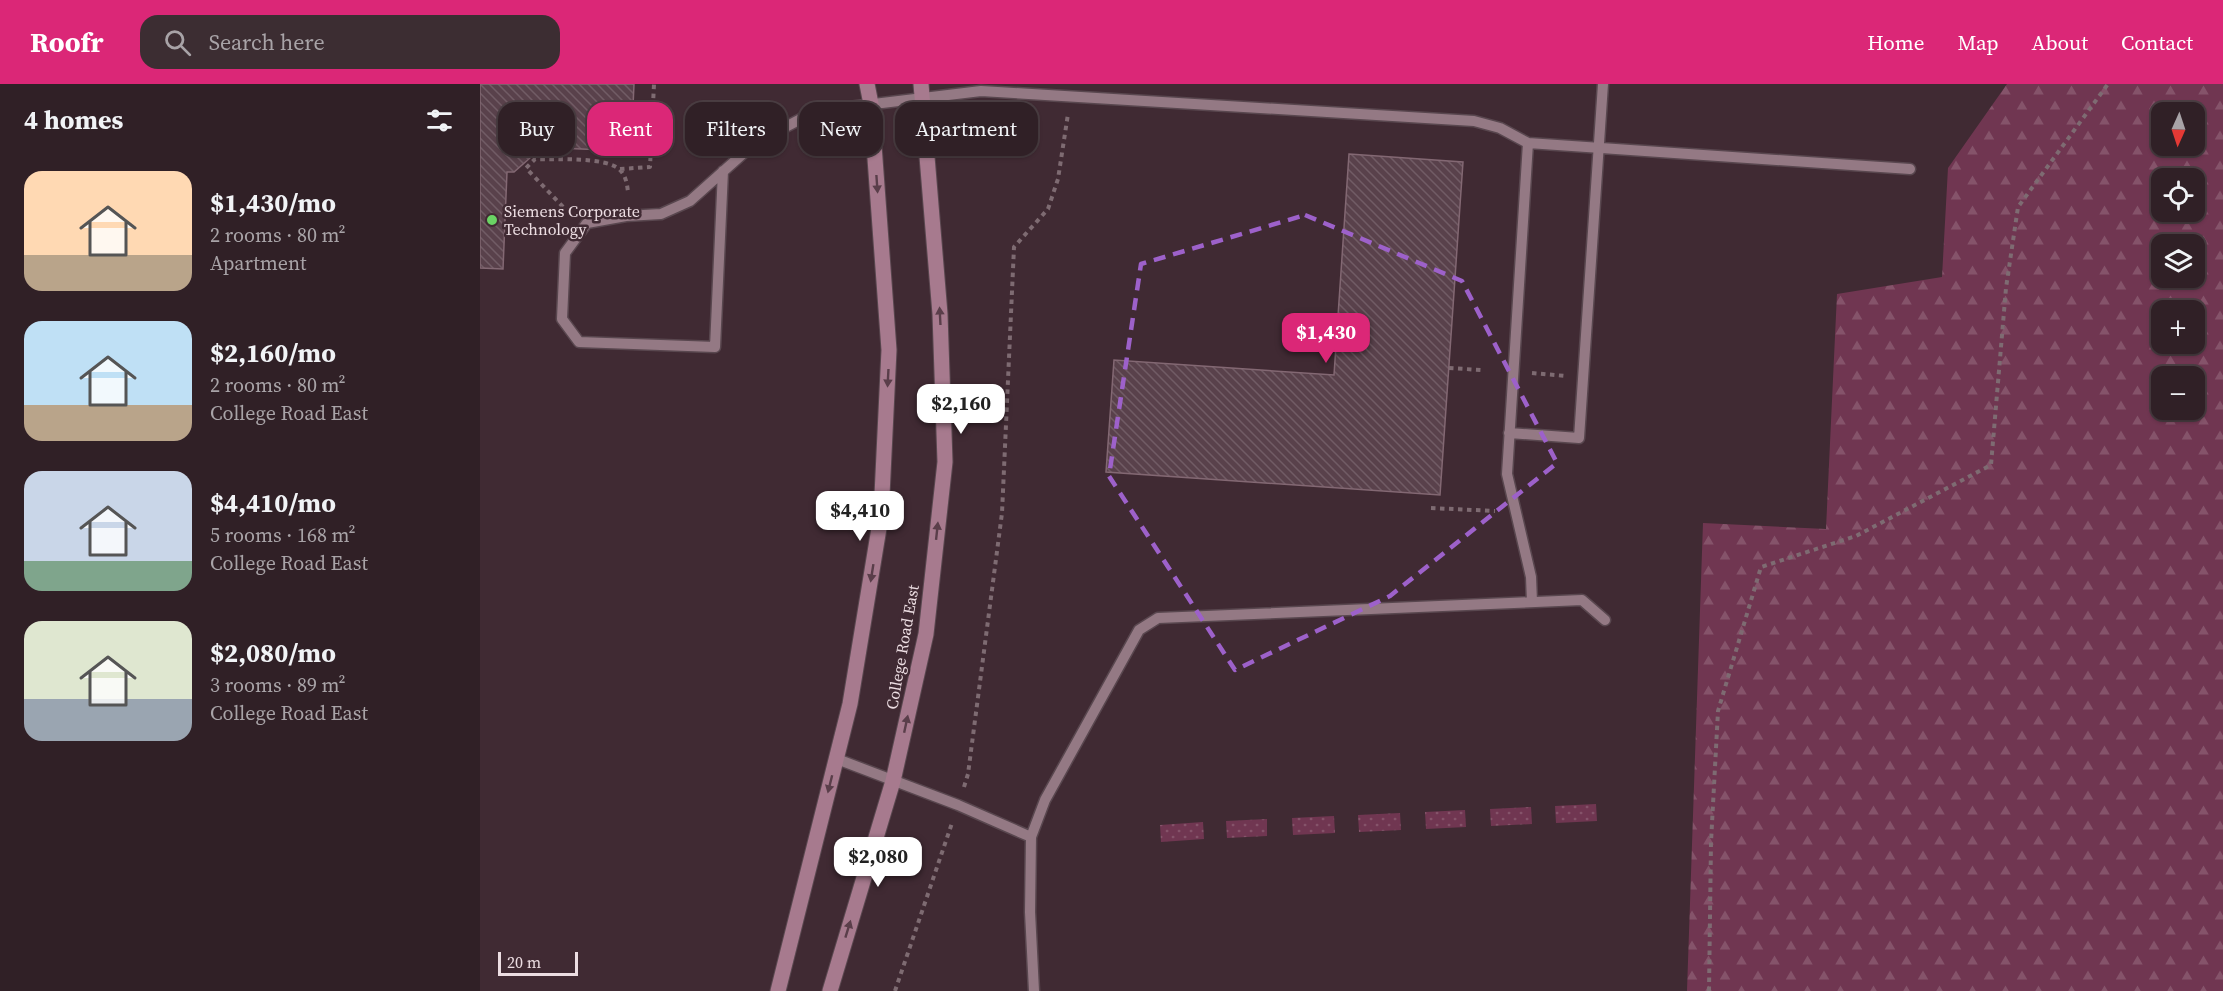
<!DOCTYPE html>
<meta charset="utf-8">
<style>
body{margin:0;font-family:"Source Serif 4",serif;background:#3c2d32;color:#f1f3f6;height:100vh;display:flex;flex-direction:column;font-size:22px;white-space:nowrap}
*{box-sizing:border-box;margin:0}
p{font-size:20px;color:#a8a3a7}
.icon{flex:none;width:33px;height:33px;fill:none;stroke:currentColor;stroke-width:2;stroke-linecap:round;stroke-linejoin:round}
.map{position:relative;flex:1;overflow:hidden}
.sheet{display:flex;flex-direction:column;background:#302026;width:480px}
.sheet>*{flex:none}
.guide{position:absolute;left:18px;top:18px;width:570px;height:54px;display:flex;gap:12px}
.needle{width:39px;rotate:183deg}
.fabs{position:absolute;left:1671px;top:18px;display:grid;gap:12px}
.fabs a{display:grid;place-items:center;width:54px;height:54px;border-radius:12px;background:#302026;box-shadow:0 2px 4px #0004,0 0 0 2px #4b3e43;font-size:30px}
.scale{position:absolute;left:18px;bottom:15px;width:80px;box-sizing:border-box;padding-left:6px;border:3px solid #ecdde2;border-top:0;font-size:16px;line-height:21px;white-space:nowrap;color:#ecdde2;-webkit-text-stroke:4px #402a33;paint-order:stroke}
.price{position:absolute;translate:-50% -51px;padding:0 14px;border-radius:12px;background:#fff;color:#222;font-size:20px;line-height:39px;filter:drop-shadow(0 2px 3px #0008)}
.price::after{content:'';position:absolute;left:50%;top:36px;width:18px;height:14px;margin-left:-9px;background:inherit;clip-path:polygon(0 0,100% 0,50% 100%)}
.price.selected{background:#db2777;color:#fff}
ul{padding:0;list-style:none}
li{display:flex;align-items:center;gap:18px;height:150px;padding:0 24px}
li span{display:grid;place-items:center;flex:none;width:168px;height:120px;border-radius:18px;color:#555}
li>.icon{margin-inline-start:auto}
span .icon{width:72px;height:72px;fill:#fffc;stroke-width:1}
li b{font-size:26px}
h2{display:flex;justify-content:space-between;align-items:center;height:72px;padding:0 24px;font-size:26px}
.tag{padding:0 21px;border-radius:18px;background:#302026;box-shadow:0 2px 4px #0004,0 0 0 2px #4b3e43;font-size:21px;line-height:54px}
.tag.selected{background:#db2777;color:#fff}
header{display:flex;align-items:center;gap:36px;box-sizing:border-box;height:84px;padding:0 30px;background:#db2777;color:#fff}
header strong{font-size:28px}
nav{display:flex;gap:33px;margin-inline-start:auto;font-size:21px}
.search{width:420px;height:54px;background:#3c2d32;display:flex;align-items:center;gap:15px;box-sizing:border-box;padding:0 21px;border-radius:18px;color:#a8a3a7;font-size:22px}
main{display:flex;flex:1;min-height:0}
.map>svg:first-child{display:block}
.grass{fill:url(#grass-dots)}
.forest{fill:url(#forest-firs);fill-rule:evenodd}
.building{fill:url(#building-back-hatch);stroke:#836873;stroke-width:1.5}
.lines{fill:none;stroke-linecap:round;stroke-linejoin:round}
.lane-casing{stroke:#59474f;stroke-width:13}
.secondary-casing{stroke:#59474f;stroke-width:17}
.path{stroke:#7e6b72;stroke-width:4;stroke-dasharray:4.5 4.5;stroke-linecap:butt}
.lane{stroke:#947984;stroke-width:10}
.secondary{stroke:#a77a8e;stroke-width:15}
.oneway{fill:#5a3e4a}
.marked{fill:none;stroke:#9d61ca;stroke-width:4.5;stroke-dasharray:12 8;stroke-linejoin:round}
.poi-dot{fill:#6ad364;stroke:#402a33;stroke-width:2}
.labels{text-anchor:middle;dominant-baseline:central;stroke-width:5;stroke-linejoin:round;paint-order:stroke}
.poi-label{font-size:16px;fill:#ecdde2;stroke:#402a33;text-anchor:start}
.street-label{font-size:16px;fill:#ecdde2;stroke:#402a33}
</style>
<header>
<strong>Roofr</strong>
<div class="search"><svg class="icon" aria-label="search" viewBox="0 0 24 24"><circle cx="10" cy="10" r="6"/><path d="M15 15l6 6"/></svg>Search here</div>
<nav><a>Home</a><a>Map</a><a>About</a><a>Contact</a></nav>
</header>
<main>
<section class="sheet">
<h2>4 homes<svg class="icon" aria-label="filters" viewBox="0 0 24 24"><path d="M4 7h16M4 17h16"/><circle cx="9" cy="7" r="2"/><circle cx="15" cy="17" r="2"/></svg></h2>
<ul>
<li><span style="background:linear-gradient(#ffd9b3 70%,#b9a48a 0)"><svg class="icon" aria-label="home" viewBox="0 0 24 24"><path d="M3 11l9-7 9 7M6 9v11h12V9"/></svg></span><div><b>$1,430/mo</b><p>2 rooms · 80 m²</p><p>Apartment</p></div></li>
<li><span style="background:linear-gradient(#bfe0f5 70%,#b9a48a 0)"><svg class="icon" aria-label="home" viewBox="0 0 24 24"><path d="M3 11l9-7 9 7M6 9v11h12V9"/></svg></span><div><b>$2,160/mo</b><p>2 rooms · 80 m²</p><p>College Road East</p></div></li>
<li><span style="background:linear-gradient(#c9d6e8 75%,#7fa58c 0)"><svg class="icon" aria-label="home" viewBox="0 0 24 24"><path d="M3 11l9-7 9 7M6 9v11h12V9"/></svg></span><div><b>$4,410/mo</b><p>5 rooms · 168 m²</p><p>College Road East</p></div></li>
<li><span style="background:linear-gradient(#dfe7d0 65%,#9aa5b1 0)"><svg class="icon" aria-label="home" viewBox="0 0 24 24"><path d="M3 11l9-7 9 7M6 9v11h12V9"/></svg></span><div><b>$2,080/mo</b><p>3 rooms · 89 m²</p><p>College Road East</p></div></li>
</ul>
</section>
<div class="map">
<svg width="1743" height="907" viewBox="0 0 1743 907">
<defs>
<pattern id="grass-dots" width="8" height="8" patternUnits="userSpaceOnUse" patternTransform="scale(1.5)"><rect width="8" height="8" fill="#703651"/><path d="M2 2h.1M6 6h.1" fill="none" stroke="#85536a" stroke-width="1.8" stroke-linecap="round"/></pattern>
<pattern id="forest-firs" width="22" height="20" patternUnits="userSpaceOnUse" patternTransform="scale(1.5)"><rect width="22" height="20" fill="#703651"/><path d="M5 1l3.5 6h-7zM16 11l3.5 6h-7z" fill="#85536a"/></pattern>
<pattern id="building-back-hatch" width="6" height="6" patternUnits="userSpaceOnUse" patternTransform="scale(1.5)"><rect width="6" height="6" fill="#59414b"/><path d="M-1 5l2 2M0 0l6 6M5-1l2 2" fill="none" stroke="#715c65"/></pattern>
</defs>
<rect width="100%" height="100%" fill="#402a33"/>
<!-- grass -->
<path class="grass" d="M1116 720 1117 737 1076 739 1075 722Z
M1051 723 1052 740 1011 742 1010 725Z
M985 726 986 743 946 745 945 728Z
M920 729 921 746 879 748 878 731Z
M854 732 855 749 813 751 812 734Z
M787 735V752L747 754 746 737Z
M723 738 724 755 681 758 680 741Z"/>
<!-- forest -->
<path class="forest" d="M1527 0H1743V907H1207L1223 439 1346 445 1357 210 1462 193 1468 84ZM1682 28H1714V62H1682ZM1682 94H1714V128H1682ZM1682 160H1714V194H1682ZM1682 226H1714V260H1682ZM1682 292H1714V326H1682Z"/>
<!-- building -->
<path class="building" d="M0 0H154L151 67 51 63 50 74 34 88H27L23 185 0 184Z
M869 70 983 78 960 411 626 388 634 276 854 291Z"/>
<g class="lines">
<defs>
<path id="lane" d="M1048 59 1430 85
M243 87 235 263 99 258 82 235 85 169 107 139 146 132 181 130 210 117 275 59 336 27 501 7 994 37 1020 44 1048 59 1027 390 1051 493 1052 518
M1029 349 1099 354 1123 0
M357 675 478 721 551 753 550 828 554 907
M551 753 565 716 659 546 678 534 1102 516 1125 536"/>
<path id="secondary" d="M298 907 370 620 401 432 409 266 391 20 387 0
M350 907 413 697 446 550 465 378 460 230 441 0"/>
</defs>
<!-- lane casing -->
<use href="#lane" class="lane-casing"/>
<!-- secondary casing -->
<use href="#secondary" class="secondary-casing"/>
<!-- path -->
<path class="path" d="M140 85 170 83 174 0
M83 123 46 84 55 75C75 76 126 72 140 86 146 92 147 100 148 108
M969 284 1001 286
M1052 289 1086 292
M951 424 1015 427
M484 703 488 690 522 429 534 163 568 125 578 95 588 30
M415 907 472 739
M1229 907 1231 758 1238 627 1281 483 1376 452 1511 381 1526 204 1538 123 1628 0"/>
<!-- lane -->
<use href="#lane" class="lane"/>
<!-- secondary -->
<use href="#secondary" class="secondary"/>
</g>
<!-- one-way arrows -->
<defs><path id="oneway-solid" d="M-6-.8H1V-3.2L6.5 0L1 3.2V.8H-6Z" transform="scale(1.5)"/></defs>
<g class="oneway">
<use href="#oneway-solid" transform="translate(397 100) rotate(86)"/>
<use href="#oneway-solid" transform="translate(460 232) rotate(-93)"/>
<use href="#oneway-solid" transform="translate(408 294) rotate(93)"/>
<use href="#oneway-solid" transform="translate(457 447) rotate(-84)"/>
<use href="#oneway-solid" transform="translate(392 489) rotate(99)"/>
<use href="#oneway-solid" transform="translate(426 640) rotate(-78)"/>
<use href="#oneway-solid" transform="translate(350 700) rotate(104)"/>
<use href="#oneway-solid" transform="translate(368 845) rotate(-73)"/>
</g>
<!-- marked area -->
<path class="marked" d="M825 131 982 197 1077 379 910 512 755 586 629 392 661 180Z"/>
<!-- markers -->
<circle class="poi-dot" cx="12" cy="136" r="6"/>
<g class="labels">
<!-- poi labels -->
<g class="poi-label">
<text x="24" y="127">Siemens Corporate<tspan x="24" dy="18">Technology</tspan></text>
</g>
<!-- street labels -->
<g class="street-label">
<text transform="translate(422 563) rotate(-80)">College Road East</text>
</g>
</g>
</svg>
<div class="fabs">
<a><svg class="needle" viewBox="-14 -14 28 28"><path d="M0-13l5 13h-10z" fill="#e53935"/><path d="M0 13l5-13h-10z" fill="#a8a3a7"/></svg></a>
<a><svg class="icon" aria-label="locate" viewBox="0 0 24 24"><circle cx="12" cy="12" r="6"/><path d="M12 2v4M12 18v4M2 12h4M18 12h4"/></svg></a>
<a><svg class="icon" aria-label="layers" viewBox="0 0 24 24"><path d="M12 4l9 5-9 5-9-5zM3 14l9 5 9-5"/></svg></a>
<a>+</a>
<a>−</a>
</div>
<div class="scale">20 m</div>
<b class="price selected" style="left:846px;top:280px">$1,430</b>
<b class="price" style="left:481px;top:351px">$2,160</b>
<b class="price" style="left:380px;top:458px">$4,410</b>
<b class="price" style="left:398px;top:804px">$2,080</b>
<div class="guide">
<a class="tag">Buy</a>
<a class="tag selected">Rent</a>
<a class="tag">Filters</a>
<a class="tag">New</a>
<a class="tag">Apartment</a>
</div>
</div>
</main>
